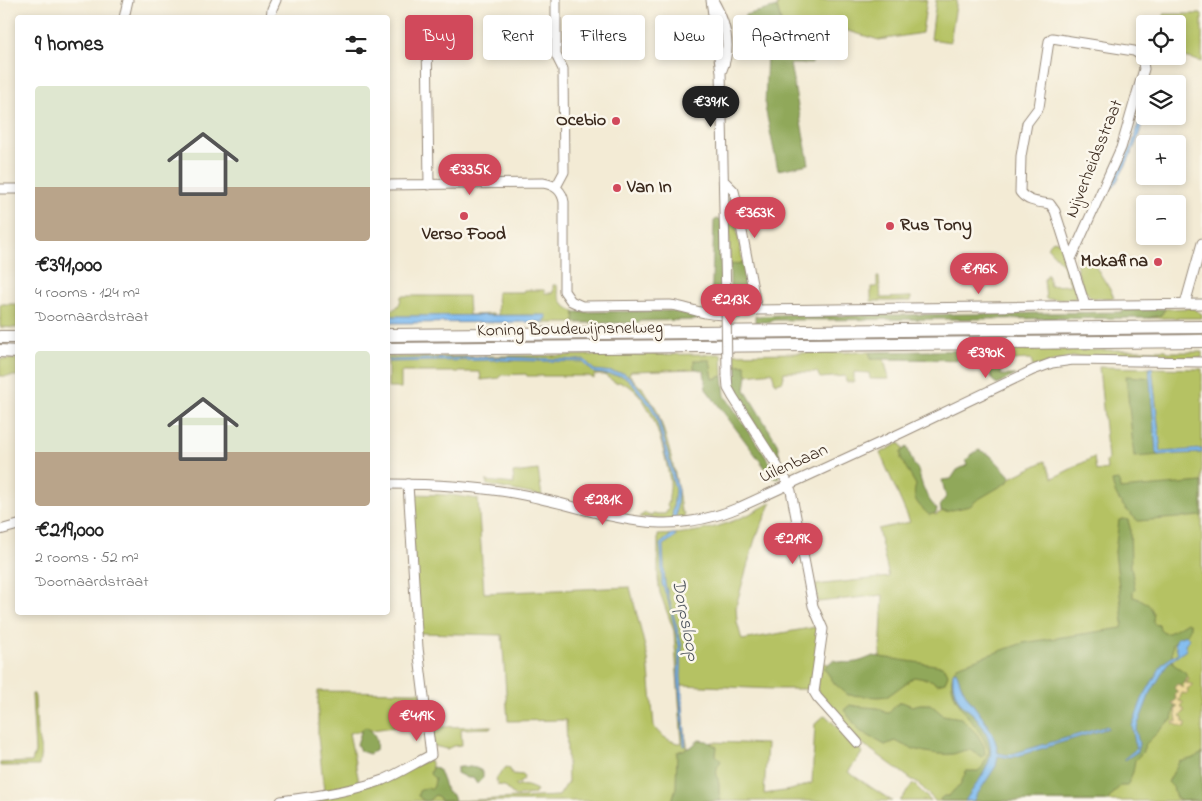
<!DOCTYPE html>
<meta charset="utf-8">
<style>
body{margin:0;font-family:"Indie Flower",sans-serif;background:#f2f2f2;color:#222;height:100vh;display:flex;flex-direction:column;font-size:19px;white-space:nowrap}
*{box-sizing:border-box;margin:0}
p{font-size:16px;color:#767676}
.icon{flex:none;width:28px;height:28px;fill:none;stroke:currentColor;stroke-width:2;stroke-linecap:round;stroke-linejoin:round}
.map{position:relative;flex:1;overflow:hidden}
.panel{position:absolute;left:15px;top:15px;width:375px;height:600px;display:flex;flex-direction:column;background:#fff;border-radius:5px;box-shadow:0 2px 8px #0003}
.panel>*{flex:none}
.hud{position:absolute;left:405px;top:15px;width:475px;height:45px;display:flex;gap:10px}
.tools{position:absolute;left:1136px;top:15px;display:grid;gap:10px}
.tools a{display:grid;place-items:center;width:50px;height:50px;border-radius:5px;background:#fff;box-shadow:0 2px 8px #0003;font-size:25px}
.price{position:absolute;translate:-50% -42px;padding:0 11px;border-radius:18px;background:#d1495b;color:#fff;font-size:16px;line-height:32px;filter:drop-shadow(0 1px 2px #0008)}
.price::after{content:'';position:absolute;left:50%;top:30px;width:15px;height:11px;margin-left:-8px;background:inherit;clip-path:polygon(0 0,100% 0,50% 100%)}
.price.on{background:#222;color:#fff}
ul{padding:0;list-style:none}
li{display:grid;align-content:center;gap:10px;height:265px;padding:0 20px}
li span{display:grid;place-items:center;height:155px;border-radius:5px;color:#555}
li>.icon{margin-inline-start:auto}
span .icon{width:90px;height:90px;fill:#fffc;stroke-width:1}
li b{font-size:21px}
h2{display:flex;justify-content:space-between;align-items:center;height:60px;padding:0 20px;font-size:21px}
.chip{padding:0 18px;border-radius:5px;background:#fff;box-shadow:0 2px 8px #0003;font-size:18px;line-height:45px}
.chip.on{background:#d1495b;color:#fff}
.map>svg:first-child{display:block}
.green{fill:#b5c264;stroke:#787641}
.forest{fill:#90a85a;stroke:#66693c}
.sand{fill:#eeda9e;stroke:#94825e}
.water{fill:#7dbaf0;stroke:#5c7287}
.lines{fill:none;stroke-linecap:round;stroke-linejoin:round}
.minor-casing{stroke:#978a7a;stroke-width:11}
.highway-casing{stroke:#978a7a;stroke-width:14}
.minor{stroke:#fff;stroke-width:9}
.highway{stroke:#fff;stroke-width:12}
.minor-bridge-casing{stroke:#978a7a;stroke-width:11;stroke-linecap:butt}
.minor-bridge{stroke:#fff;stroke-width:9}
.poi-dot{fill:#d1495b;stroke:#fbf7ec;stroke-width:2}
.labels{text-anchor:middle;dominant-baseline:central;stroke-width:5;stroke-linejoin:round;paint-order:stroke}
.poi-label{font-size:18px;font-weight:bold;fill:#3b2a1e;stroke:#fbf7ec;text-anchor:end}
.street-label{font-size:18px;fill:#3b2a1e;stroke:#fbf7ec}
.water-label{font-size:19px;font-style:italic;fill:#4f555d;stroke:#fbf7ec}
</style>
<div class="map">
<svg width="1202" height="801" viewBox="0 0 1202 801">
<rect width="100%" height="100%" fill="#fbf7ec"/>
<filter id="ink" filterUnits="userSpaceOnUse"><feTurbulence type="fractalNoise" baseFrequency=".02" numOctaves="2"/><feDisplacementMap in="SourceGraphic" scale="10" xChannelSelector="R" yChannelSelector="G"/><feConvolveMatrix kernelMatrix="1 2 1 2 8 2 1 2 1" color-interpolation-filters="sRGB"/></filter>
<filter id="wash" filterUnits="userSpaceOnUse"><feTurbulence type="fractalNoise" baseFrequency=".0096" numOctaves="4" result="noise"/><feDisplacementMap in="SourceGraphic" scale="20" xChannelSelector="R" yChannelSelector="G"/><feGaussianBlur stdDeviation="1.12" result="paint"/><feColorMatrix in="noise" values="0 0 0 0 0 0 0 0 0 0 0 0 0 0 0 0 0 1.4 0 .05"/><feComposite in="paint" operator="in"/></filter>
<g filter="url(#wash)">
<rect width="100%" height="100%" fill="#f3ebd5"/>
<!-- green -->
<path class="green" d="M779 0H927L922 33 879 40 838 28 827 33 783 29 777 7Z
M936 0H957L950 42 931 39Z
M1164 14H1202V62L1178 55V24H1163Z
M729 197H731L743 263 730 265Z
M1054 240 1060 242 1077 293 1074 299H1046L1044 280 1046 275H1048L1050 286 1071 285 1061 262 1047 247Z
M1087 253 1111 291 1114 298H1092C1081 290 1076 269 1076 257H1084Z
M877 277H879L881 298 911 297V301H871V287H877Z
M553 285H557C558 298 563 307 575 312L574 323H539L538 321 388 322V310C396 310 401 305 401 296H468L469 315 493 314 495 316H498L497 292H523L524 290H544L545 293H553Z
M0 304H17V328L0 327Z
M1192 308 1202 314V318H1148L1161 315 1165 309Z
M989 350H1166L1168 352H1202V358L1072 357 1033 367 1031 359 992 361Z
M870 352V359H884L889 379H870L869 373 854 372V382H846L845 376 820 378 817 372H784L783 381 775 383 772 372 747 375 745 365H731V354Z
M722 354 723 376 713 379 709 360 694 368 698 369 631 371 629 374 639 386 642 387C646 396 655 403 658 413 669 444 677 478 681 511L684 513V518L678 520 639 517 645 513 650 516 654 514H665L669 508 667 505 669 502C668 496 671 489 670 481 665 453 651 386 618 382L616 383 604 375H594V379L589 376H527L526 374 500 375V378L481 380 480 372H401V388H388V357Z
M0 359H17V376H0Z
M1099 367 1202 369V801H935L922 787 859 741 819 697 817 687 821 661 840 670 880 658 883 595 818 602 815 585 889 577 878 529 910 522 880 453 900 443 935 515 1045 461 1053 478 1094 457 1096 471 1107 469 1106 462 1108 459Z
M538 470 542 496 487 485 486 481 514 484 513 473Z
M409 494 450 495 478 499 484 593 630 587 648 659 654 726C658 735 673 744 682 743L674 631 660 593 658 580V535C704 533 732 525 772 502L755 539 736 606 737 622 742 640 816 627 822 630 810 689H774L681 685 685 734 688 749 713 742 767 744 764 794 791 790 812 783 815 724 825 715 863 752 848 772 892 801H455L559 796 568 782 566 720 508 721 502 635 419 633Z
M318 691 421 692 425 723 349 733 359 782 324 791 318 737Z
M32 694H34L35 697 37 731 41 751 39 766H0V763L32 762 35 752Z
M492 726 491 728 461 729 462 745 453 746 447 749 434 746 431 730 435 727Z
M430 760 442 801H297L320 797Z
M506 767 510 769 512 774 523 775 524 778 521 782 515 785 516 787C524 784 529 786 537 790L535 794 515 796 504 786 498 785 496 779Z
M913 783 931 801H900Z"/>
<!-- forest -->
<path class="forest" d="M777 7 783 29 813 32 812 64H790L809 164 778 170 765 107 767 50 753 49 754 34 742 33 745 15Z
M717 219 722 220V311L711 310 714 221Z
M743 263 752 303 747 308 730 309V265Z
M1124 309H1165L1161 315 1148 318 771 320 770 322H755V316H758L823 313V316L1123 312Z
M670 311 698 316 696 320 640 321 639 323H574L575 312Z
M989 350 992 361 1007 359V363L1002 365 1001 375H1016L997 384 992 380 986 360 870 359V352Z
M694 360H710L713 379 723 376 725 396 780 478 772 477 706 389 704 371 694 368Z
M731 365H745L747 375 745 390 777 443 780 457 777 458 735 393 732 381Z
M1126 376 1153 378 1161 455 1134 457Z
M907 447 914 465 918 469C921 483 926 499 937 509L936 513 929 515C919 505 911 500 916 485L901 459V452Z
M979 450 990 455 1010 476 1008 482 977 500 970 506 952 510 946 512 941 511 940 505 946 497 942 480 951 479 957 470 967 465 966 461 973 453Z
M1119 480 1120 489 1202 482V516L1138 521C1126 510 1114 498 1112 481Z
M1124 519 1128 520 1130 527 1131 567 1135 589 1133 592V597C1146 600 1156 608 1153 622L1156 625 1159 624 1160 629 1165 633H1169L1187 622 1190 624C1191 634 1182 640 1173 643L1172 654 1173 664 1185 672 1187 676 1185 682 1176 687 1177 697 1172 720 1167 723 1145 745 1142 753 1135 760 1133 772 1127 786H1120L1107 801H941L940 799 944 796H949L954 790 960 786 966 771H978L983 766 989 751C986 745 984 738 980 733 968 714 940 690 957 666L1023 643 1122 628 1123 622 1115 552 1119 520Z
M873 656 942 666 946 669 948 675 945 682 937 684 931 680 914 677 888 696 878 697 848 695 835 684 824 668 833 660C850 665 857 663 873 656Z
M902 702 912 706 920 704H930L943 715 961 718 977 734 984 746 985 754 982 757C977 755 973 750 968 750 963 750 958 753 953 754 938 756 909 750 896 741L885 745 860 731 844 710 850 705C858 707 868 707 877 708 882 709 883 713 889 713L898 703Z
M366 727C375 732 378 740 376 750L369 754 360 751 357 744 362 729Z
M699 740 707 741 717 747 716 755 721 761C714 770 717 774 719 784 719 791 719 795 721 801H672L676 787 677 752 691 747Z
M1202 753V801L1191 800 1181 801 1176 798 1173 787 1168 782 1179 762 1194 758Z
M432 767 438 768 447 792 453 795 455 801H441L439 797 435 795 428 801H424L418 796 419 791 426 788 432 789 434 786 435 779 430 774Z
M460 767C469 767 476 766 483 772V778L477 784 473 778H467L457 773V768Z"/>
<!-- sand -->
<path class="sand" d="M1187 677 1189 678 1188 681H1186L1187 684 1188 683 1193 685 1187 689 1188 692 1187 694 1182 693 1179 701 1183 702 1181 708 1184 709V712L1180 717 1183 718V722L1186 723V726L1184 728 1173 723 1174 721 1177 722 1175 709 1178 707 1173 705 1172 703 1176 700 1175 694 1178 692 1174 688 1177 684 1180 685 1183 688 1184 682Z"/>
<!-- water -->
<path class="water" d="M1145 100C1145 132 1129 160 1113 188L1111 186 1132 145Z
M546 315 547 319H544L545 322 388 323V316Z
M498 357 585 360 594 370 623 373 630 377 652 404 658 416 678 490 676 519 672 518 675 490 656 418 650 406 628 379 622 376 594 373 583 362 494 360 388 362V360Z
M1152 367 1161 452 1202 449V453L1158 455 1156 453 1149 368Z
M672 534H676L675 537 663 545 665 584 682 646 681 676 686 746H684L678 676 679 646 668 600 662 584 661 552 660 544Z
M1186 635 1189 639 1185 644 1186 650 1168 663 1149 696 1136 730 1139 744 1137 752 1125 760V758L1136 749 1132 726 1142 699 1163 663 1178 653 1175 643 1177 638Z
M956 671C959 677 960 683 963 689 975 711 995 727 998 753L1008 755 1107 726 1109 728 1011 758 998 756 996 766 973 801H965C973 788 984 776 989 761 995 745 984 726 974 715 969 710 963 707 960 702 954 692 952 683 953 672Z"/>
</g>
<g filter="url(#ink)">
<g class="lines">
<defs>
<path id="minor" d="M556 0V55L563 69 564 172 556 187
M711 0 721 72 726 301
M713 0C726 22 732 46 722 70
M124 18 128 0
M271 18 272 9 276 0
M427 34 429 185
M725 182 734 191 735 195 757 310
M388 185 543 183C555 185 562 190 564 202V291L571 301 582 306 670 305C682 306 693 311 705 313 722 317 740 313 757 310L1202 304
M0 189H18
M1071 259 1121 148 1144 69 1142 56 1134 51 1052 38 1049 41 1039 107 1027 123 1021 156 1020 192C1027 202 1039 202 1050 204L1055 211 1085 305
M1185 304 1202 243
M727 376 728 388 733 397 785 478 791 491 813 606 823 629 814 692 817 697 858 743
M388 484C434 484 478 486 524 495 604 511 659 542 740 507L901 433 1033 370 1052 363 1073 360 1202 362
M0 530 18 525
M281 801C312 797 354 791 383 780 400 773 415 763 431 755L418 648 408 484"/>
<path id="highway" d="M388 335 1202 327
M0 337H18
M388 349 1202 341
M0 351 18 352"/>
</defs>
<!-- minor casing -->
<use href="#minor" class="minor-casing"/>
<!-- highway casing -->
<use href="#highway" class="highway-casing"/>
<!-- minor -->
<use href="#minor" class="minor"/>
<!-- highway -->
<use href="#highway" class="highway"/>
<defs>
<path id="minor-bridge" d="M726 301 727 376"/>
</defs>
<!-- minor-bridge casing -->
<use href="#minor-bridge" class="minor-bridge-casing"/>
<!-- minor-bridge -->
<use href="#minor-bridge" class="minor-bridge"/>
</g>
</g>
<!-- markers -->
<g class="poi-dot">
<circle cx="616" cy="121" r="5"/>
<circle cx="617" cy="188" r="5"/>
<circle cx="464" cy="216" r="5"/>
<circle cx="890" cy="226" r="5"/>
<circle cx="1158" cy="262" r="5"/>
</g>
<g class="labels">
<!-- poi labels -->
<g class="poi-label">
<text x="606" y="121">Ocebio</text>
<text x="627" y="188" text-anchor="start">Van In</text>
<text x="900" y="226" text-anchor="start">Rus Tony</text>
<text x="464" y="235" text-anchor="middle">Verso Food</text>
<text x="1148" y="262">Mokafina</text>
</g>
<!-- street labels -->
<g class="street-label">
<text transform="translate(1095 159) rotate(-68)">Nijverheidsstraat</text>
<text transform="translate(570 330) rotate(-1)">Koning Boudewijnsnelweg</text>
<text transform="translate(794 464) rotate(-24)">Uilenbaan</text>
</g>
<!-- water labels -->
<g class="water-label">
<text transform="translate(685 620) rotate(79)">Dorpsloop</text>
</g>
</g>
</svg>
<div class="tools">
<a><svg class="icon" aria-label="locate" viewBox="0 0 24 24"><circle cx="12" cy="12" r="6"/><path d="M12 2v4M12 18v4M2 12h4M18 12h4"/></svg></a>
<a><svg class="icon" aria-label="layers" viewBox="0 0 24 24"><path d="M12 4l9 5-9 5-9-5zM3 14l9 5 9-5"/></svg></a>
<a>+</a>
<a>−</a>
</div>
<b class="price on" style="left:711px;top:128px">€391K</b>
<b class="price" style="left:470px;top:196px">€335K</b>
<b class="price" style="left:755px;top:239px">€363K</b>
<b class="price" style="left:979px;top:295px">€196K</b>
<b class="price" style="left:731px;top:326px">€213K</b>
<b class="price" style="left:986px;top:379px">€390K</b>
<b class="price" style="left:603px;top:526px">€281K</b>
<b class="price" style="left:793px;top:565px">€219K</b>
<b class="price" style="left:417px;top:742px">€419K</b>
<div class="hud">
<a class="chip on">Buy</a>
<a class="chip">Rent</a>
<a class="chip">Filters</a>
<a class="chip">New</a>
<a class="chip">Apartment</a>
</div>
<section class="panel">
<h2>9 homes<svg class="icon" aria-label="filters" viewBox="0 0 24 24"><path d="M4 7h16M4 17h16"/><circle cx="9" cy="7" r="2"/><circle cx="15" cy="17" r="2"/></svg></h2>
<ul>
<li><span style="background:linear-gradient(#dfe7d0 65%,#b9a48a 0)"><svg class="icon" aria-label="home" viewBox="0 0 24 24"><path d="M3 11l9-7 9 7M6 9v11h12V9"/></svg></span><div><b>€391,000</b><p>4 rooms · 124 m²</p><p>Doornaardstraat</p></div></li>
<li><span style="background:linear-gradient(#dfe7d0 65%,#b9a48a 0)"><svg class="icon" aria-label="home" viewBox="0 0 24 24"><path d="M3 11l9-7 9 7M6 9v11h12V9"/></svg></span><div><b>€219,000</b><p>2 rooms · 52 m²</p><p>Doornaardstraat</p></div></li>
</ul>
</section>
</div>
